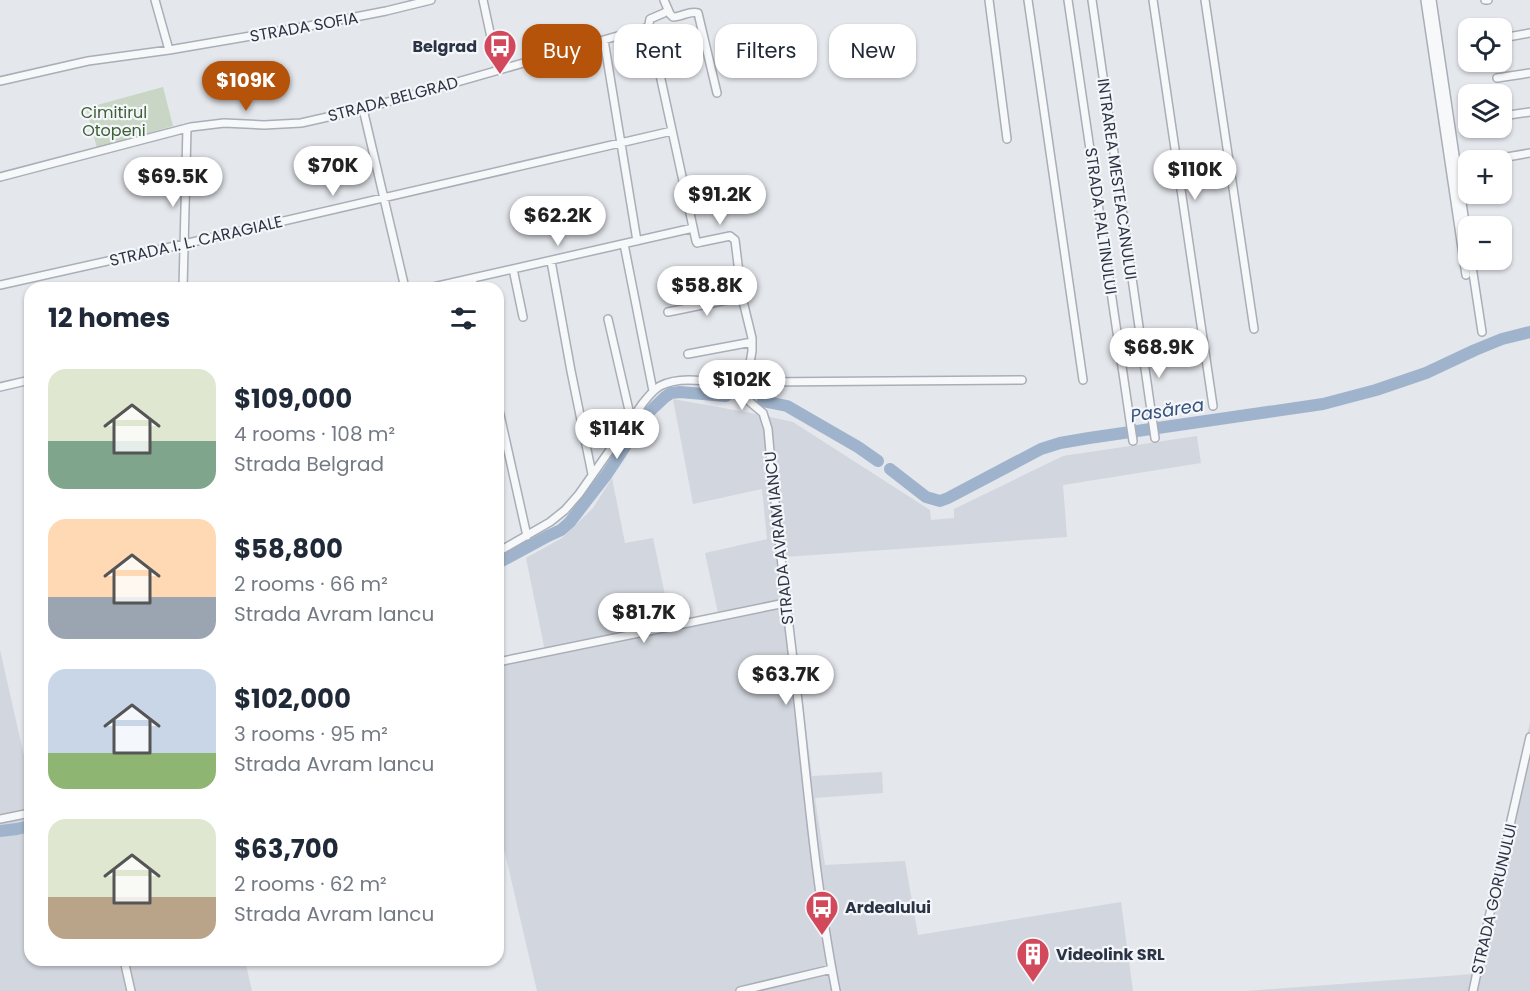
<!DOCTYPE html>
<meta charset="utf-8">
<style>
body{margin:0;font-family:Poppins,sans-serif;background:#f6f6f7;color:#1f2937;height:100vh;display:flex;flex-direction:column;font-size:22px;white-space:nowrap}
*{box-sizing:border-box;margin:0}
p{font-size:20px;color:#747a83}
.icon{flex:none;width:33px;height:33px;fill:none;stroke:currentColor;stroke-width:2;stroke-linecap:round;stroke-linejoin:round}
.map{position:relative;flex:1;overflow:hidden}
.details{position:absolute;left:24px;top:282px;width:480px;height:684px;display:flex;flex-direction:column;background:#fff;border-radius:18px;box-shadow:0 2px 4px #0004}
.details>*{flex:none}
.hud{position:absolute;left:522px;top:24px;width:570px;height:54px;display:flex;gap:12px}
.controls{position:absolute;left:1458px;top:18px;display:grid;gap:12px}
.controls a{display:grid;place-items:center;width:54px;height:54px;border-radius:12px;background:#fff;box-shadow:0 2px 4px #0004;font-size:30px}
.price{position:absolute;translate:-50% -51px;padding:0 14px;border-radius:21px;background:#fff;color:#222;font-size:20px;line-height:39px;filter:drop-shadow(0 2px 3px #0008)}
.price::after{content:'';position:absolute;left:50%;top:36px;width:18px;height:14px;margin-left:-9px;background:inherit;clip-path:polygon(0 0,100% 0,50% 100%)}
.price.current{background:#b45309;color:#fff}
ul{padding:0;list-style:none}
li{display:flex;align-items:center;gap:18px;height:150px;padding:0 24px}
li span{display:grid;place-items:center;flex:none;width:168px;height:120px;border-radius:18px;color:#555}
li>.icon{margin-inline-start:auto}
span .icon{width:72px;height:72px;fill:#fffc;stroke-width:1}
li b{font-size:26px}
h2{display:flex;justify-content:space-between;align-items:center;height:72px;padding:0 24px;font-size:26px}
.pill{padding:0 21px;border-radius:18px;background:#fff;box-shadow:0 2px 4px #0004;font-size:21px;line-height:54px}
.pill.current{background:#b45309;color:#fff}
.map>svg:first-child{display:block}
.built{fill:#d2d6de}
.green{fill:#c9d6c5}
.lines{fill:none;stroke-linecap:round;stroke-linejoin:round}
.river{stroke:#9fb4cc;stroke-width:12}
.minor-casing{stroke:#a9aeb7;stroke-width:10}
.minor{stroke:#f7f8fa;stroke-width:7}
.labels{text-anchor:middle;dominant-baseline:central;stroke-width:4.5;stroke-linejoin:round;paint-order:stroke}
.street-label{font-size:16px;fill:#2b3445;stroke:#f4f6f9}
.poi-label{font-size:16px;font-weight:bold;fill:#2b3445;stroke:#f4f6f9;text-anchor:start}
.park-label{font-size:16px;fill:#3f6138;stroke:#f4f6f9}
.water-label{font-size:18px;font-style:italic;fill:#34527a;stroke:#f4f6f9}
</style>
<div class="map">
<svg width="1530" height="991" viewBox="0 0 1530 991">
<rect width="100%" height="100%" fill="#e4e7ec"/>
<!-- built -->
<path class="built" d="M673 399 751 413 793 422 930 510 931 520 954 518V509L1063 456 1197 436 1201 463 1063 485 1067 537 785 557 812 776 882 772 883 793 815 798 825 865 905 861 918 935 1121 902 1133 991H537L498 823V667L546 656 526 558 562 538 593 508 612 478 625 543 653 538 671 623 718 613 705 553 767 539 762 489 693 504Z
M0 650 30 782V960H245L252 991H0Z
M1530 722V991H1245L1474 974Z"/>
<!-- green -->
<path class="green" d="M163 87 173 126 97 148 86 108Z"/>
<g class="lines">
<!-- river -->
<path class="river" d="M763 401 787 406 858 447 878 461
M890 469 926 497 940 501 948 498 1041 449 1060 443 1089 438 1323 404 1376 390 1426 373 1475 350 1502 339 1530 332
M498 563 548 536 561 530 570 522 607 474 646 415 665 397 671 393 680 392 726 396
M0 831 17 829 30 826"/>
<defs>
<path id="minor" d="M155 0 169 50
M483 0 498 70
M664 0 670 14 673 17C682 17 690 10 698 13L717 93
M989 0 1007 139
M1028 0 1083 380
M1068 0 1133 441
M1092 0 1155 438
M1153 0 1213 406
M1205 0 1254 329
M1425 0 1466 275
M1432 0 1468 243
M1485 0H1488
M668 10 664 13 650 19 649 24 696 241 697 243 701 242 730 236 735 240 742 297 752 338V351L745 393 750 402 763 413 768 429C776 523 788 616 799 710 809 804 818 899 836 991
M1502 38 1530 33
M604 40 637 241
M1497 78 1530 73
M0 81 88 61 169 50 309 26 386 11 431 0
M363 109 405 288
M1502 116 1530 112
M1507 157 1530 153
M0 177 191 127 224 123 264 125 301 123 363 109 649 27
M624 244 653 391
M1471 260 1482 332
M551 261 571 371 592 474
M513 269 523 317
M472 279 474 288
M0 285 184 244 672 131
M183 288 187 128
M429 288 693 228
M668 312 742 297
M608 319 631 419
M688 354 752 342
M747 382 1022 380
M0 387 30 380
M498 406 527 536
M498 552 550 522 565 510 579 494 643 403C648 397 653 390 660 386 683 374 723 382 745 393
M498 662 785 603
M0 819 30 813
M124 960 131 991
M740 991 832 969
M1473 991 1485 935 1530 737"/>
</defs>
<!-- minor casing -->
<use href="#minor" class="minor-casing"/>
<!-- minor -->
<use href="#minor" class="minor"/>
</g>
<!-- icons -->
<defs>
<symbol id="bus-pin" viewBox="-11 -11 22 30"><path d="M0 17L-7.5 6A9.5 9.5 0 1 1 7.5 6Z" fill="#d1495b" stroke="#f4f6f9"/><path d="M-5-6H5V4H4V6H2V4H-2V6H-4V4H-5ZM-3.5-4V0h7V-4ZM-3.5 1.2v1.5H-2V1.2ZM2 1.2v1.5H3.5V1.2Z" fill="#fff"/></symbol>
<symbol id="building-pin" viewBox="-11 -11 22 30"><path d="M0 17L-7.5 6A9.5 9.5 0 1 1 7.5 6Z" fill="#d1495b" stroke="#f4f6f9"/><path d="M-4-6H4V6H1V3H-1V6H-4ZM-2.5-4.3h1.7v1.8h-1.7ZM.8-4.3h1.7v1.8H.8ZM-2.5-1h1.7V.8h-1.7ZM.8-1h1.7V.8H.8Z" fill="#fff"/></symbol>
</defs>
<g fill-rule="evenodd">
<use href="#bus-pin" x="481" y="27" width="38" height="52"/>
<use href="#bus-pin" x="803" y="888" width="38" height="52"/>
<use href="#building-pin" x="1014" y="935" width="38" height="52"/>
</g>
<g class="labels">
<!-- street labels -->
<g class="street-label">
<text transform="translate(304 27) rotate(-10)">STRADA SOFIA</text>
<text transform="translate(393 99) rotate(-15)">STRADA BELGRAD</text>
<text transform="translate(1117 179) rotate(82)">INTRAREA MESTEACANULUI</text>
<text transform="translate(1101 221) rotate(82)">STRADA PALTINULUI</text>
<text transform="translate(196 241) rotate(-13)">STRADA I. L. CARAGIALE</text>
<text transform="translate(779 538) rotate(-96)">STRADA AVRAM IANCU</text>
<text transform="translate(1494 899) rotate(-77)">STRADA GORUNULUI</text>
</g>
<!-- poi labels -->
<g class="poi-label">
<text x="477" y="46" text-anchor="end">Belgrad</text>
<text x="845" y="907">Ardealului</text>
<text x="1056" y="954">Videolink SRL</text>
</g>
<!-- park labels -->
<g class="park-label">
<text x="114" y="112">Cimitirul<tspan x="114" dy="18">Otopeni</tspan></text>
</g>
<!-- water labels -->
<g class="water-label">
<text transform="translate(1167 410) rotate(-9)">Pasărea</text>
</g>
</g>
</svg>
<div class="controls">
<a><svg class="icon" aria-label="locate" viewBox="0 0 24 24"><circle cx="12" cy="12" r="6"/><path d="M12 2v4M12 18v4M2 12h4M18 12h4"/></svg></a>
<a><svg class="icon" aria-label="layers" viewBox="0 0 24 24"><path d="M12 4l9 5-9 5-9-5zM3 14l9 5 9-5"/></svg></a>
<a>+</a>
<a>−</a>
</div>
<b class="price current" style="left:246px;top:112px">$109K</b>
<b class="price" style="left:333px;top:197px">$70K</b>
<b class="price" style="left:1195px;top:201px">$110K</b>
<b class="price" style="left:173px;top:208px">$69.5K</b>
<b class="price" style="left:720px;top:226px">$91.2K</b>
<b class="price" style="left:558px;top:247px">$62.2K</b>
<b class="price" style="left:707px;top:317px">$58.8K</b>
<b class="price" style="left:1159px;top:379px">$68.9K</b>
<b class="price" style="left:742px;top:411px">$102K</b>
<b class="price" style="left:617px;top:460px">$114K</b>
<b class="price" style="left:644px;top:644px">$81.7K</b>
<b class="price" style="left:786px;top:706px">$63.7K</b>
<div class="hud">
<a class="pill current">Buy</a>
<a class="pill">Rent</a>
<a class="pill">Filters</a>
<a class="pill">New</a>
</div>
<section class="details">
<h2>12 homes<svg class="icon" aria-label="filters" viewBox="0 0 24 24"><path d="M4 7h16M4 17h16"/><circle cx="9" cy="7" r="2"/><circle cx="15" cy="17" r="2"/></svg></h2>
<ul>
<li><span style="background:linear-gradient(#dfe7d0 60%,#7fa58c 0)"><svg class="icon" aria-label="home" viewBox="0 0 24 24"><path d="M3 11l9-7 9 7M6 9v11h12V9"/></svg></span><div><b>$109,000</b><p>4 rooms · 108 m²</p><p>Strada Belgrad</p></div></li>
<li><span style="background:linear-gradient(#ffd9b3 65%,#9aa5b1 0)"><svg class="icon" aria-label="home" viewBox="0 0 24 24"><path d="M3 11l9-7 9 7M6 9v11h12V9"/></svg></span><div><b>$58,800</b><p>2 rooms · 66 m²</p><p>Strada Avram Iancu</p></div></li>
<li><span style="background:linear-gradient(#c9d6e8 70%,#8fb573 0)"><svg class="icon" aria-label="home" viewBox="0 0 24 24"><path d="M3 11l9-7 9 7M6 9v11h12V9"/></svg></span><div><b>$102,000</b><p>3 rooms · 95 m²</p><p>Strada Avram Iancu</p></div></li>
<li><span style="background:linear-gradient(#dfe7d0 65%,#b9a48a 0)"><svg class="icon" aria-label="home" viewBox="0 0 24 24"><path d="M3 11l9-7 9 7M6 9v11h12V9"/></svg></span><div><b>$63,700</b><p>2 rooms · 62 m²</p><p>Strada Avram Iancu</p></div></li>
</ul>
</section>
</div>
